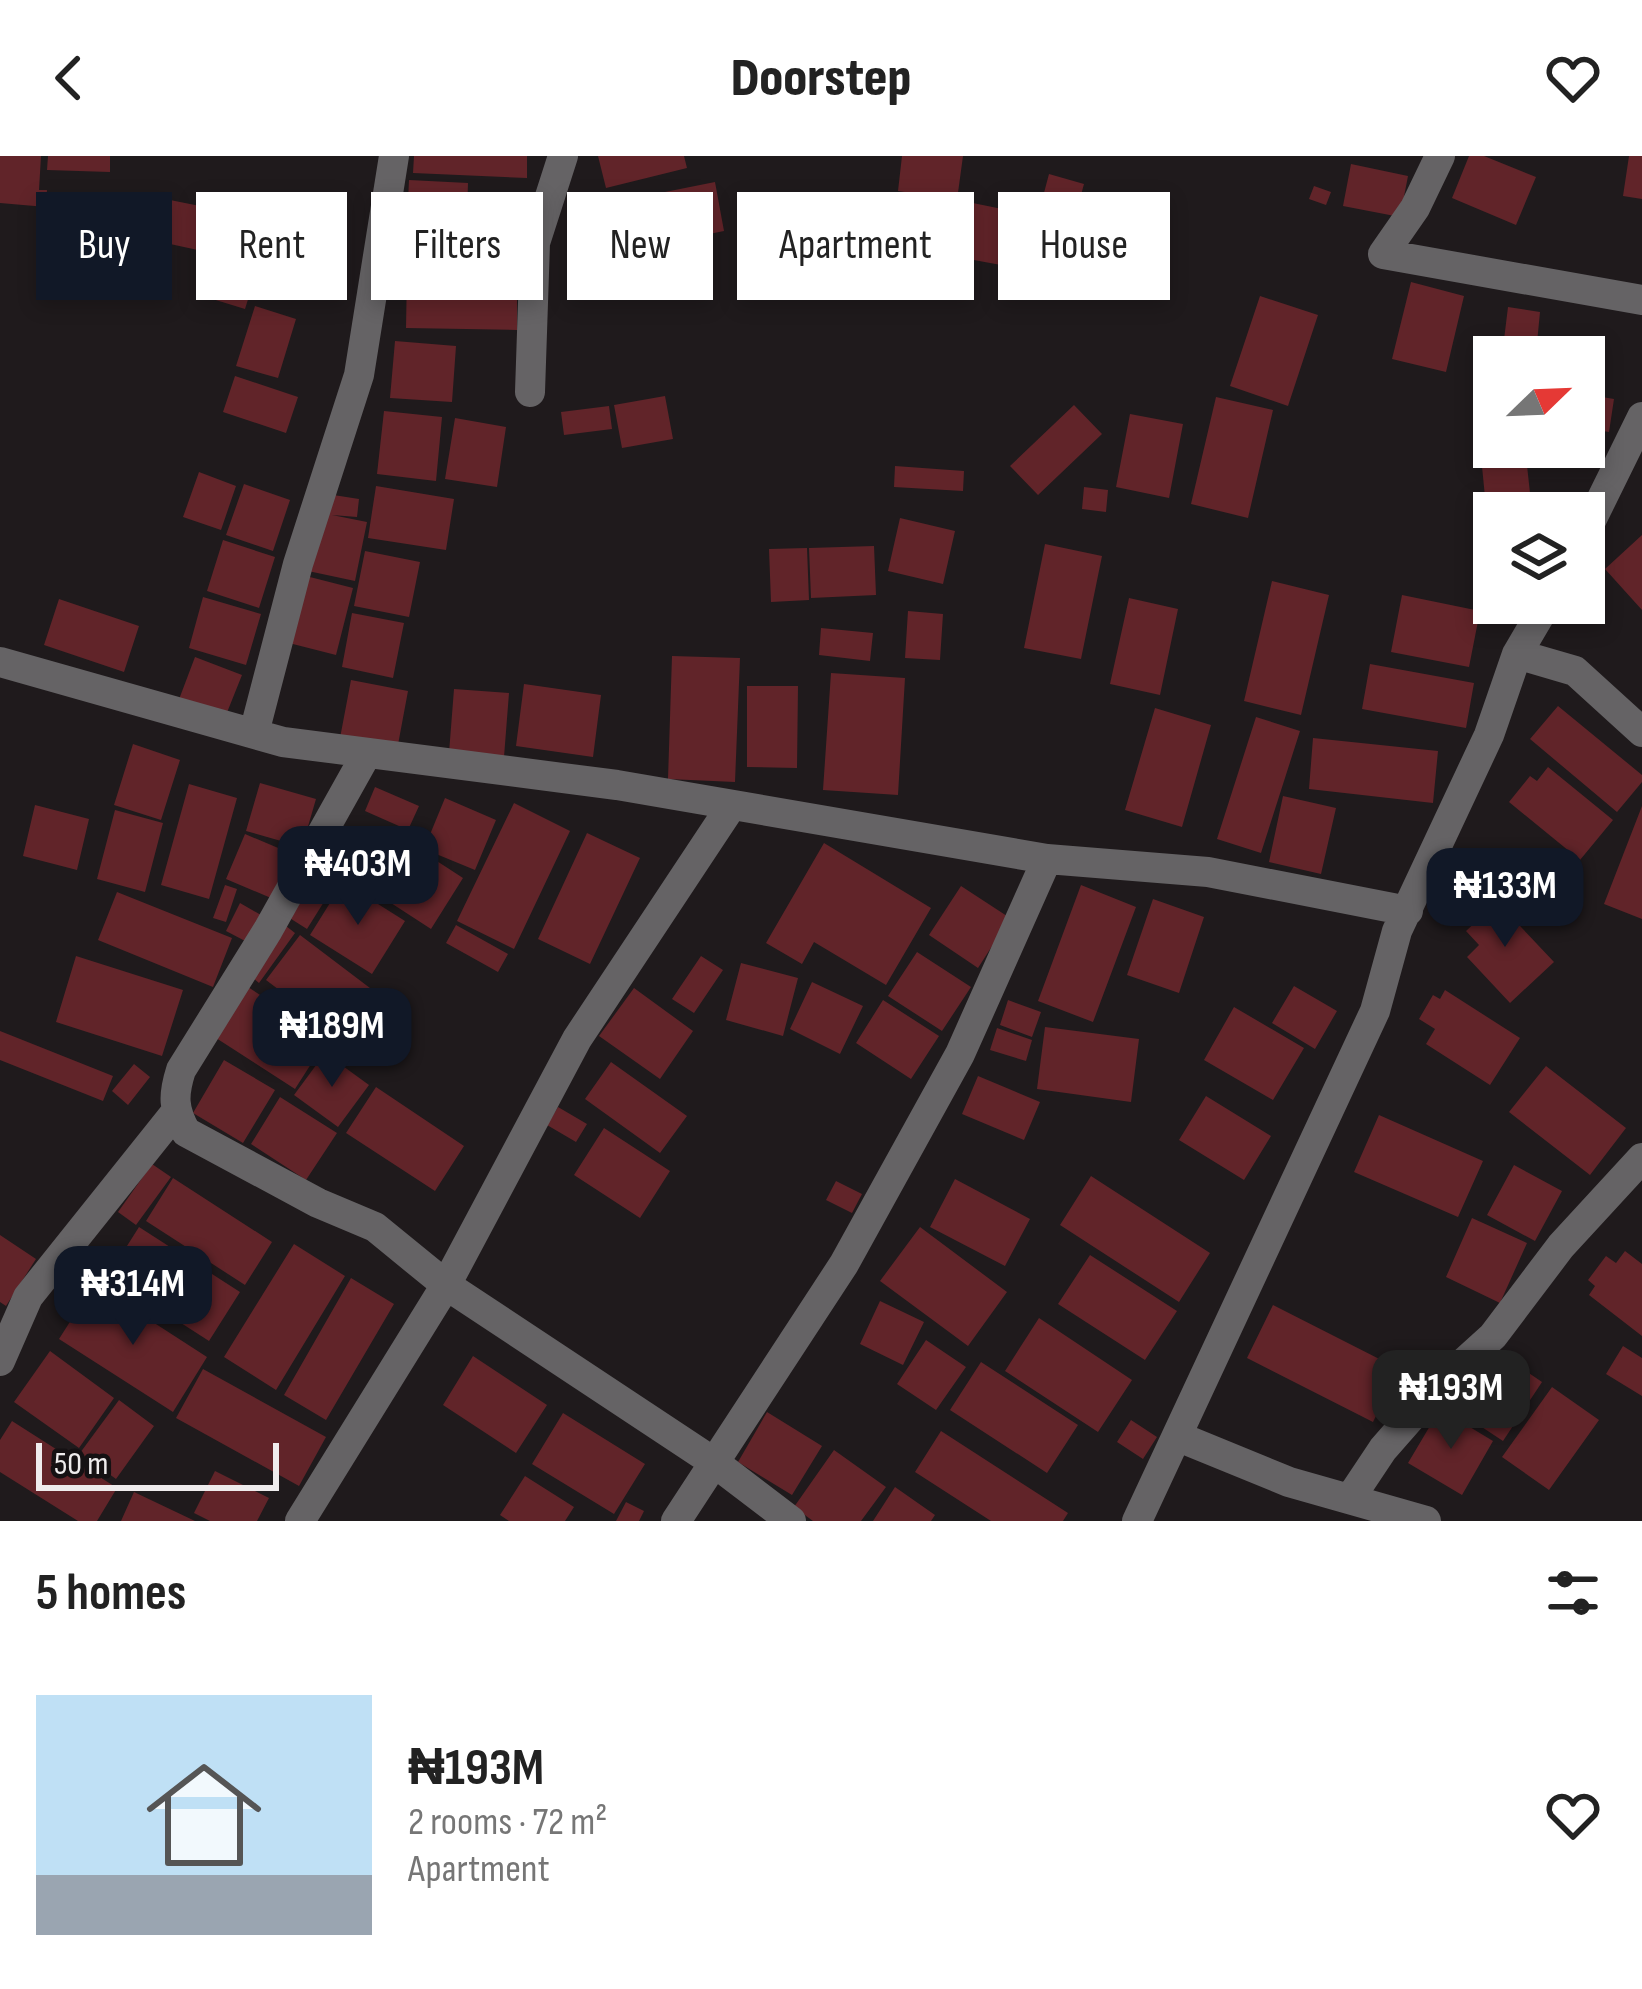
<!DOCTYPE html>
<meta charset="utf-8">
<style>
body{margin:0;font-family:"Sofia Sans Condensed",sans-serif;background:#f6f6f6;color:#222;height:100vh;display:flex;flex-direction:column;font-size:45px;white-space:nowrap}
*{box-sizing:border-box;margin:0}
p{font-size:39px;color:#767676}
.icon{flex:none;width:66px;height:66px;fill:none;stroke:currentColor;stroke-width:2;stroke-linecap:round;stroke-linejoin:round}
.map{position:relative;height:1365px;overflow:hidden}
.sheet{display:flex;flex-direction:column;background:#fff;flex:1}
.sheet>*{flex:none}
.banner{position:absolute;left:36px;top:36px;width:1572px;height:108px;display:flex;gap:24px}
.needle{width:78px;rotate:67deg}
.buttons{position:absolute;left:1473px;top:180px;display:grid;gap:24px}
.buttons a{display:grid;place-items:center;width:132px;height:132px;border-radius:0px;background:#fff;box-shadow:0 6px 18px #0003;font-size:60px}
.scale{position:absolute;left:36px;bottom:30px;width:243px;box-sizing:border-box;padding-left:12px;border:6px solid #efeced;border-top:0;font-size:33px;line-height:42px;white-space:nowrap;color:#efeced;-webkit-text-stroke:9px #151113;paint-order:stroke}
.price{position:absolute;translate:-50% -102px;padding:0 27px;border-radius:24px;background:#111827;color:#fff;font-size:39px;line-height:78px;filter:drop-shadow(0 3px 6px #0008)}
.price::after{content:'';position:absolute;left:50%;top:72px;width:36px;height:27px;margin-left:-18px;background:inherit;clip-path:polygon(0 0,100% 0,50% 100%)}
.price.active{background:#222;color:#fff}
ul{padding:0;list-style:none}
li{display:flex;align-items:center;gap:36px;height:300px;padding:0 36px}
li span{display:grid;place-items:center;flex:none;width:336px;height:240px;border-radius:0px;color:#555}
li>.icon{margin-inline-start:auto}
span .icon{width:144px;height:144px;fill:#fffc;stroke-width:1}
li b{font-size:51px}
h2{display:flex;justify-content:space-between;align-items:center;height:144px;padding:0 36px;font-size:51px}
.tag{padding:0 42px;border-radius:0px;background:#fff;box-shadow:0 6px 18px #0003;font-size:42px;line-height:108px}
.tag.active{background:#111827;color:#fff}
header{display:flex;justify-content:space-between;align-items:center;height:156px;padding:0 36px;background:#fff;font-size:54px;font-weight:800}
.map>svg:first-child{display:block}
.building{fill:#612429}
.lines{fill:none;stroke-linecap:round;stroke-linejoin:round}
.street{stroke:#656365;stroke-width:30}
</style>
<header><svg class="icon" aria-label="back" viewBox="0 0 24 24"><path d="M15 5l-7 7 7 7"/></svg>Doorstep<svg class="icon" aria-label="heart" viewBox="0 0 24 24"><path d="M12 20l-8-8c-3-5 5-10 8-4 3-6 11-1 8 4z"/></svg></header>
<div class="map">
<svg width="1642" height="1365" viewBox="0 0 1642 1365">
<rect width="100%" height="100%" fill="#1f1a1c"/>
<!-- building -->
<path class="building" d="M0 0H41L39 34H47L46 51 0 47Z
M48 0H110V16L47 14Z
M414 0H527V22L413 17Z
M598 0H684L687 12 606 32Z
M902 0H963L957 44 898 35Z
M1469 0H1484L1536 21 1516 69 1452 42Z
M1629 0H1642V43L1623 40Z
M1351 8 1408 20 1400 61 1343 50Z
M1049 18 1084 28 1068 87 1033 78Z
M409 24 468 27 466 92 406 89Z
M715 26 724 75 596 101 585 52Z
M1314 30 1331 36 1326 49 1309 43Z
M170 44 225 55 216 98 161 86Z
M963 45 1012 55 1001 109 952 100Z
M889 54 943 57 940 112 887 109Z
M233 55 272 67 245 153 206 141Z
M407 116 517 117V174L406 172Z
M1411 126 1464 140 1446 216 1392 203Z
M1260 140 1318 159 1288 250 1230 230Z
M255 150 296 163 278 222 236 210Z
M1508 151 1540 156 1537 187H1530L1528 201 1502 200Z
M395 185 456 190 452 246 390 242Z
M235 220 298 241 286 277 223 256Z
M1584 220 1599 222 1596 240 1614 243 1609 276 1591 273 1589 285 1584 284Z
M665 240 673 283 622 292 614 249Z
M1216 241 1273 254 1248 362 1191 348Z
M1074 249 1102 278 1038 339 1010 310Z
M609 250 612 273 564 279 561 256Z
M384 255 442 261 436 325 377 318Z
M1130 258 1183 268 1169 342 1116 331Z
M455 262 506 271 497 331 445 323Z
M1494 289 1525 291 1530 337 1485 341 1480 290Z
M895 310 964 315 963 335 894 331Z
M199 316 236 330 221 374 183 361Z
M244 328 290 344 273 395 226 379Z
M376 330 454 343 446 394 368 382Z
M1084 331 1108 334 1106 356 1082 353Z
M327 338 359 343 357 361 332 359 367 366 355 425 308 415Z
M900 362 955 375 943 428 888 415Z
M1642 379V454L1605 413Z
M223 384 275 401 259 452 207 435Z
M1045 388 1102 400 1081 503 1024 492Z
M874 390 876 439 811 442 809 392Z
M807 392 809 444 771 446 769 393Z
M365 395 420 406 409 461 354 450Z
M302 419 353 432 336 499 285 486Z
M1272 425 1329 439 1301 559 1244 545Z
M1402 439 1480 455 1469 511 1391 496Z
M203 441 261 458 246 509 189 492Z
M1129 442 1178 453 1160 539 1110 528Z
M59 443 139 470 124 516 44 489Z
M908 455 943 458 940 504 905 502Z
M352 457 404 467 393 522 342 511Z
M821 472 873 477 870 505 819 499Z
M672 500 740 502 735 626 668 623Z
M195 501 242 519 224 564 178 546Z
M1370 508 1474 527 1466 572 1362 553Z
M831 517 905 522 898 639 823 634Z
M351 524 408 535 397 594 340 582Z
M524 528 601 539 593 601 516 590Z
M747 530H798L797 612 747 611Z
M454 533 509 537 504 601 449 597Z
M1558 550 1642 619V626L1617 656 1530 583Z
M1155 552 1211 569 1182 671 1125 654Z
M1256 561 1300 575 1261 697 1217 683Z
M1313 582 1438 595 1433 647 1309 633Z
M133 588 180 604 161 664 114 649Z
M1548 611 1613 664 1580 704 1509 646 1530 620 1537 625Z
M260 627 316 643 302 691 246 675Z
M189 628 237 642 209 743 161 729Z
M375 631 419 650 408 674 365 655Z
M1283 640 1336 652 1321 718 1269 706Z
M445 642 496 664 475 714 424 693Z
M514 647 570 675 514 793 457 765Z
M35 649 89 663 77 714 23 700Z
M1642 650V763L1604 748Z
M115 654 163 667 145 736 97 723Z
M383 670 463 722 431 773 351 721Z
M587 677 640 702 590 808 538 783Z
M245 678 290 697 271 742 226 723Z
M824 687 931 752 886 829 814 786 802 808 766 787Z
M324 706 342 717 307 773 288 761Z
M343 726 405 765 372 818 310 779Z
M225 729 237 733 226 766 213 762Z
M1081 729 1136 751 1093 866 1038 845Z
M961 730 1010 762 978 812 929 779Z
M117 736 232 782 213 831 98 784Z
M1489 737 1554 806 1510 847 1467 801 1479 789 1466 775 1481 761 1473 752Z
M1153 743 1204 761 1179 837 1127 819Z
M240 747 261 759 247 786 226 775Z
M456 769 508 798 498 816 446 787Z
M286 770 295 777 259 827 251 820Z
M300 779 399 854 365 899 266 824Z
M917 796 971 831 942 875 888 840Z
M76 800 183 834 162 900 56 866Z
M701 800 723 814 694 857 672 843Z
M741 807 798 822 783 880 726 864Z
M812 826 863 850 840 898 790 873Z
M1294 830 1337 855 1315 893 1272 867Z
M248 831 327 883 295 933 216 882Z
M634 832 693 875 660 923 599 880Z
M1445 834 1520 882 1490 929 1426 888 1435 873 1419 863 1433 839 1440 843Z
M883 844 939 880 911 923 856 887Z
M1008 844 1041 856 1032 881 1000 869Z
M1234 851 1304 892 1273 944 1204 904Z
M1045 871 1139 883 1131 946 1037 933Z
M997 872 1032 884 1026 905 990 894Z
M0 875 113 920 103 945 0 904Z
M325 897 369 929 338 971 294 939Z
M224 904 275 934 243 987 193 957Z
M611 906 687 960 660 997 585 943Z
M134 908 150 921 128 949 112 935Z
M1546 910 1626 972 1590 1019 1509 956Z
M978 920 1040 946 1024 984 962 958Z
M376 931 464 990 435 1035 346 977Z
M1206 940 1271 980 1244 1024 1179 984Z
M280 941 337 977 306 1024 251 988Z
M558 951 587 968 576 986 547 969Z
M1379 959 1483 1005 1458 1061 1354 1016Z
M604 972 670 1015 640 1062 574 1019Z
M152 1008 171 1021 136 1069 118 1056Z
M1514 1009 1562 1035 1535 1085 1487 1059Z
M1091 1020 1210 1097 1179 1146 1060 1069Z
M173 1022 272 1086 245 1129 146 1065Z
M955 1023 1030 1063 1005 1110 930 1071Z
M836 1025 862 1038 852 1057 826 1044Z
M1472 1062 1527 1087 1500 1147 1446 1121Z
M139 1071 240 1136 209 1185 108 1120Z
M920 1071 1007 1136 968 1190 880 1125Z
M0 1079 36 1103 6 1150 0 1146Z
M294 1088 345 1120 276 1234 224 1201Z
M1625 1095 1642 1108V1180L1589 1139 1595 1130 1588 1124 1606 1100 1616 1107Z
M1090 1099 1177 1155 1145 1204 1058 1148Z
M351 1122 394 1148 326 1264 284 1239Z
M94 1128 207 1201 173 1256 59 1183Z
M880 1145 924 1166 903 1209 860 1188Z
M1273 1149 1399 1213 1373 1266 1247 1202Z
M1039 1162 1132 1224 1098 1276 1005 1215Z
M926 1184 966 1211 936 1254 897 1228Z
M1623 1190 1642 1202V1240L1606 1218Z
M1494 1193 1542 1226 1503 1285 1453 1252 1459 1243 1467 1248 1493 1209 1487 1204Z
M50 1195 114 1242 79 1292 14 1246Z
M473 1200 547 1249 516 1297 443 1249Z
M981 1206 1078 1269 1047 1317 950 1254Z
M203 1213 326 1281 299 1330 176 1262Z
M1552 1231 1599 1264 1549 1334 1502 1301Z
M119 1244 154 1270 116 1323 80 1297Z
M1440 1253 1493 1285 1462 1339 1408 1307Z
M767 1256 822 1290 792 1339 738 1306Z
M563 1257 645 1308 614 1358 532 1308Z
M1131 1264 1157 1281 1143 1303 1117 1286Z
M12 1265 117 1332 97 1365H78L0 1316V1284Z
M941 1275 1068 1357 1063 1365H991L915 1316Z
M834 1294 886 1331 861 1365H813L794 1351Z
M215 1315 269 1342 257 1365H210L194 1357Z
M525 1320 574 1351 565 1365H509L500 1359Z
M895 1331 935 1359 931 1365H873Z
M134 1336 195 1365H121Z
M626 1346 644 1355 639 1365H616Z"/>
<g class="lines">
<!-- street -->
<path class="street" d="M1440 0 1415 52 1383 98 1642 144
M530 236 535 87 563 0
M1584 379 1642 261
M1517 498 1547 447
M0 506 283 586 617 629 1047 703 1208 716 1408 755
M254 577 298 408 359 219 394 0
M367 597 268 774 181 914C173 939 173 953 186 976L318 1047 375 1071 446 1129 715 1307 791 1365
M0 1205 28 1141 175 957
M1179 1281 1289 1326 1426 1365
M1351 1341 1383 1293 1440 1228 1493 1180 1561 1090 1642 1002
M300 1365 446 1129 577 883 732 649
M676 1365 844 1108 960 898 1047 703
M1137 1365 1375 855 1397 775 1489 579 1517 498 1575 515 1642 576"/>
</g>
</svg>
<div class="buttons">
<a><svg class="needle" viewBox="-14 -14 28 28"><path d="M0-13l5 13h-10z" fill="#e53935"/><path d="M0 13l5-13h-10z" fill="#767676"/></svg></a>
<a><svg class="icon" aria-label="layers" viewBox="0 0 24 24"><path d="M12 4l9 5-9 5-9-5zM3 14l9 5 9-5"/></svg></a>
</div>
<div class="scale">50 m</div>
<b class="price" style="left:358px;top:772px">₦403M</b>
<b class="price" style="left:1505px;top:794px">₦133M</b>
<b class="price" style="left:332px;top:934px">₦189M</b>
<b class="price" style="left:133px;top:1192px">₦314M</b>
<b class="price active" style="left:1451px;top:1296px">₦193M</b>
<div class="banner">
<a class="tag active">Buy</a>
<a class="tag">Rent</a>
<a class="tag">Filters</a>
<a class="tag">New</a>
<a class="tag">Apartment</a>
<a class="tag">House</a>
</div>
</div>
<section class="sheet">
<h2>5 homes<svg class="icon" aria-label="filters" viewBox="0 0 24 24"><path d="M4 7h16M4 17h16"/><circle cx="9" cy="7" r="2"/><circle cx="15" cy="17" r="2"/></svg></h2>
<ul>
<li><span style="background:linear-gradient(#bfe0f5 75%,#9aa5b1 0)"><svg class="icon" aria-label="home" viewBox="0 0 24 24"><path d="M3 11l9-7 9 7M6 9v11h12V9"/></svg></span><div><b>₦193M</b><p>2 rooms · 72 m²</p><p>Apartment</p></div><svg class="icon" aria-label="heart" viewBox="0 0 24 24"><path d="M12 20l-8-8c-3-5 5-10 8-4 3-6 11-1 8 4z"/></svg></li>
</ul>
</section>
